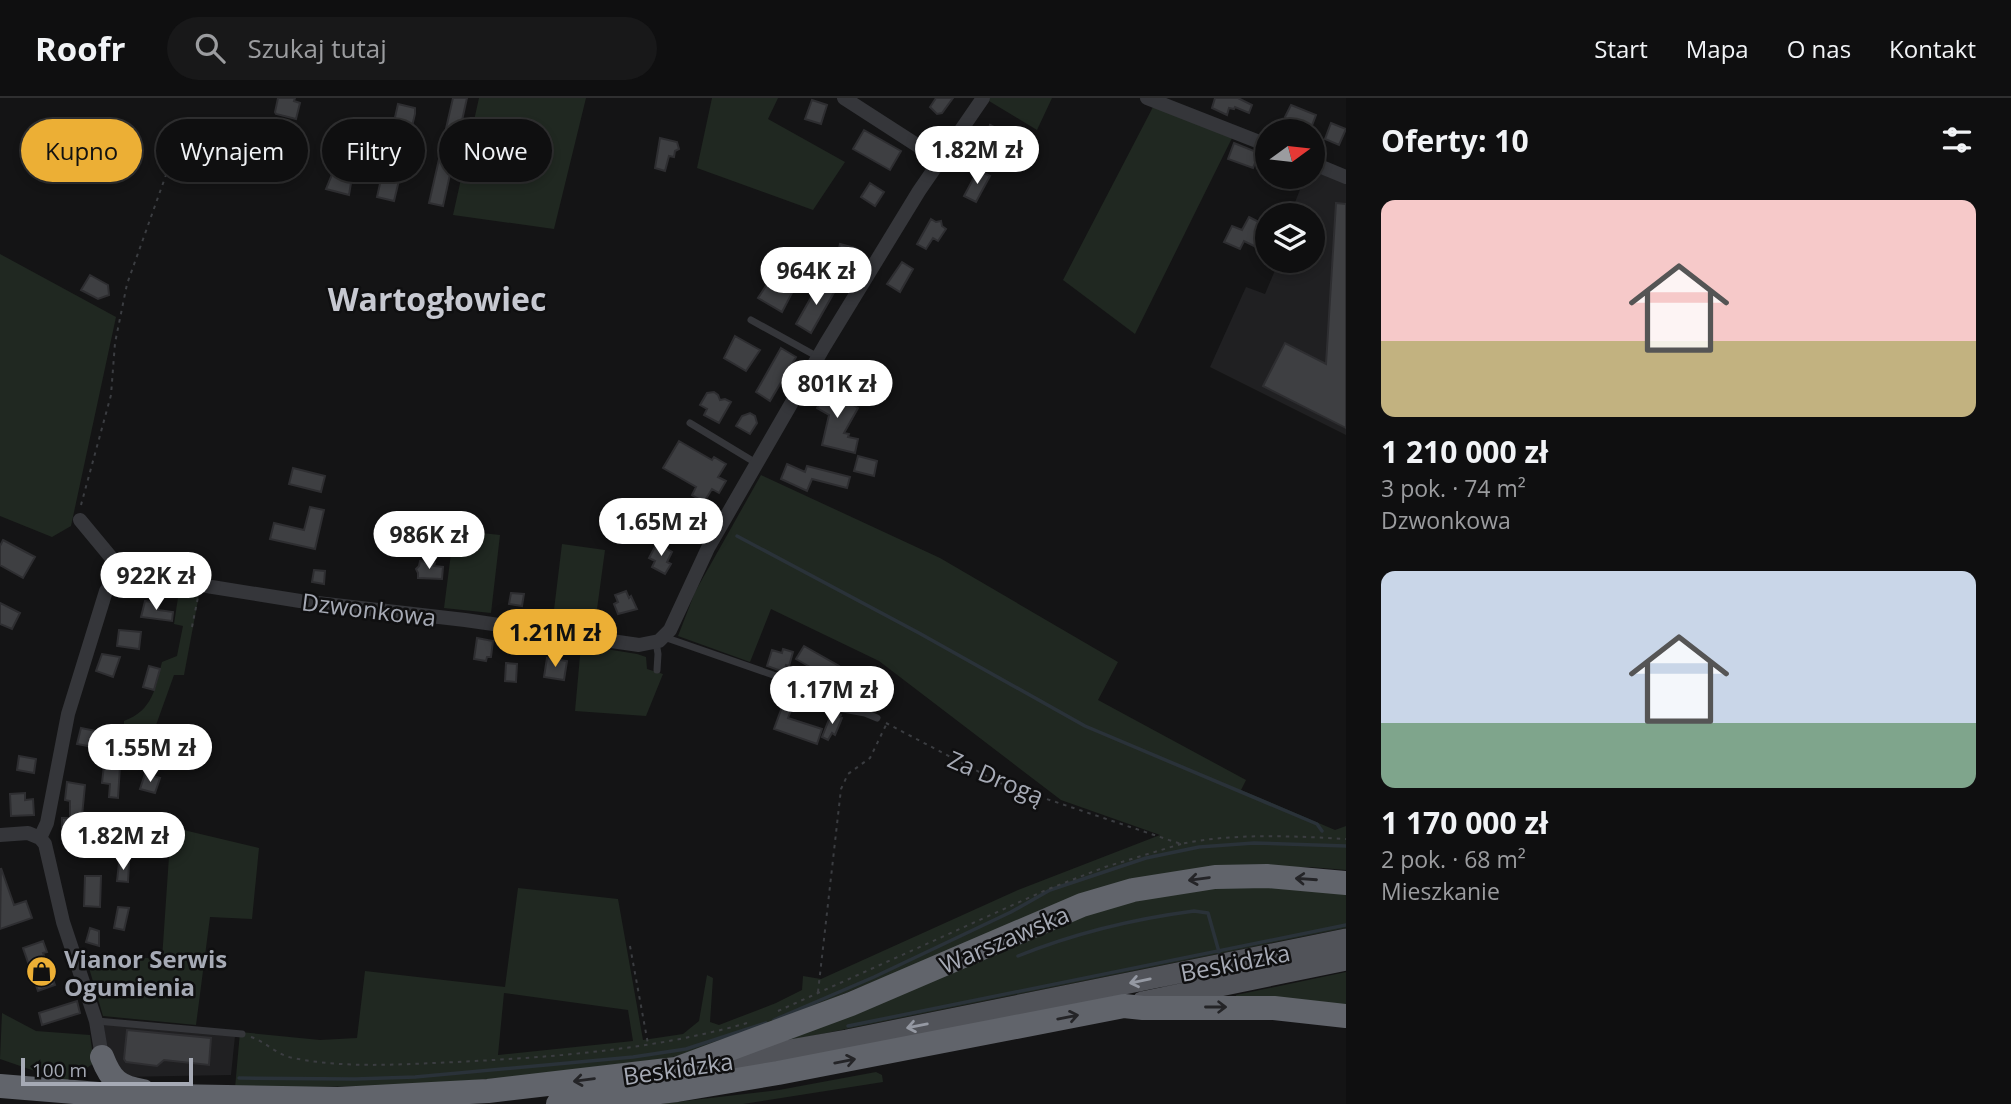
<!DOCTYPE html>
<html lang="pl">
<meta charset="utf-8">
<style>
body{margin:0;font-family:"Open Sans",sans-serif;background:#181819;color:#f1f3f6;height:100vh;display:flex;flex-direction:column;font-size:26px;white-space:nowrap}
*{box-sizing:border-box;margin:0}
p{font-size:23px;color:#9b9c9f}
.icon{flex:none;width:38px;height:38px;fill:none;stroke:currentColor;stroke-width:2;stroke-linecap:round;stroke-linejoin:round}
.map{position:relative;flex:1;overflow:hidden}
.sheet{display:flex;flex-direction:column;background:#0f0f10;width:665px}
.sheet>*{flex:none}
.hud{position:absolute;left:21px;top:21px;width:665px;height:63px;display:flex;gap:14px}
.needle{width:46px;rotate:75deg}
.buttons{position:absolute;left:1255px;top:21px;display:grid;gap:14px}
.buttons a{display:grid;place-items:center;width:70px;height:70px;border-radius:50%;background:#0f0f10;box-shadow:0 4px 10px #0003,0 0 0 2px #2f2f30;font-size:35px}
.scale{position:absolute;left:21px;bottom:18px;width:172px;box-sizing:border-box;padding-left:7px;border:4px solid #a6aab5;border-top:0;font-size:19px;line-height:24px;white-space:nowrap;color:#a6aab5;-webkit-text-stroke:5px #0f0f10;paint-order:stroke}
.price{position:absolute;translate:-50% -60px;padding:0 16px;border-radius:24px;background:#fff;color:#222;font-size:23px;line-height:46px;filter:drop-shadow(0 2px 4px #0008)}
.price::after{content:'';position:absolute;left:50%;top:42px;width:21px;height:16px;margin-left:-10px;background:inherit;clip-path:polygon(0 0,100% 0,50% 100%)}
.price.selected{background:#ecaf35;color:#111}
ul{padding:0;list-style:none}
li{display:grid;align-content:center;gap:14px;height:371px;padding:0 35px}
li span{display:grid;place-items:center;height:217px;border-radius:14px;color:#555}
li>.icon{margin-inline-start:auto}
span .icon{width:126px;height:126px;fill:#fffc;stroke-width:1}
li b{font-size:30px}
h2{display:flex;justify-content:space-between;align-items:center;height:84px;padding:0 35px;font-size:30px}
.pill{padding:0 24px;border-radius:32px;background:#0f0f10;box-shadow:0 4px 10px #0003,0 0 0 2px #2f2f30;font-size:24px;line-height:63px}
.pill.selected{background:#ecaf35;color:#111}
header{display:flex;align-items:center;gap:42px;box-sizing:border-box;height:98px;padding:0 35px;background:#0f0f10;border-bottom:2px solid #2f2f30}
header strong{font-size:33px}
nav{display:flex;gap:38px;margin-inline-start:auto;font-size:24px}
.search{width:490px;height:63px;background:#181819;display:flex;align-items:center;gap:18px;box-sizing:border-box;padding:0 24px;border-radius:38px;color:#9b9c9f;font-size:26px}
main{display:flex;flex:1;min-height:0}
.map>svg:first-child{display:block}
.built{fill:#202022}
.green{fill:#202821;fill-rule:evenodd}
.lines{fill:none;stroke-linecap:round;stroke-linejoin:round}
.stream{stroke:#2a3239;stroke-width:3.5}
.building{fill:#3e3f42;stroke:#2e2e31;stroke-width:2}
.path{stroke:#3b3d41;stroke-width:2;stroke-dasharray:3.5 5;stroke-linecap:butt}
.lane{stroke:#35363a;stroke-width:7}
.street{stroke:#35363a;stroke-width:14}
.primary{stroke:#515359;stroke-width:21}
.highway{stroke:#61646b;stroke-width:24}
.oneway{stroke:#242427}
.oneway2{stroke:#9599a3}
.labels{text-anchor:middle;dominant-baseline:central;stroke-width:5;stroke-linejoin:round;paint-order:stroke}
.street-label{font-size:24px;fill:#a6aab5;stroke:#0f0f10}
.poi-label{font-size:24px;font-weight:bold;fill:#a6aab5;stroke:#0f0f10;text-anchor:start}
.district-label{font-size:32px;font-weight:bold;fill:#c7c9d1;stroke:#0f0f10}
</style>
<header>
<strong>Roofr</strong>
<div class="search"><svg class="icon" aria-label="search" viewBox="0 0 24 24"><circle cx="10" cy="10" r="6"/><path d="M15 15l6 6"/></svg>Szukaj tutaj</div>
<nav><a>Start</a><a>Mapa</a><a>O nas</a><a>Kontakt</a></nav>
</header>
<main>
<div class="map">
<svg width="1346" height="1006" viewBox="0 0 1346 1006">
<rect width="100%" height="100%" fill="#141415"/>
<!-- built -->
<path class="built" d="M1313 62 1346 76V337L1210 269 1246 189 1265 196 1279 163H1312V117H1290L1305 79H1312Z
M103 925 235 938 231 977 119 979 110 970Z"/>
<!-- green -->
<path class="green" d="M479 0H586L554 131 453 117Z
M712 0H778L768 21 845 64 813 112 697 70Z
M990 0H1052L1037 32 989 3Z
M1153 9 1234 36 1135 236 1063 182Z
M0 156 116 219 71 428 52 439 0 418Z
M761 377 940 460 1118 564 1098 602 1246 682 1241 692 1335 732 1346 728V772L1310 769H1220L905 871 717 947 669 960 516 979 461 983 376 988 235 990 240 934 320 942 357 940 365 873 505 889 518 790 618 801 643 942 683 936 699 923 707 877 713 880 710 924 719 927 776 905 802 892 803 878 821 881 1018 792 1160 737 1061 702 879 563 771 511 750 564 678 538 695 494ZM504 895 628 912 633 943 498 957Z
M454 432 500 437 491 515 444 510Z
M562 446 605 452 595 526 553 520Z
M179 493 199 497 184 577H174L151 641 144 670 123 669 124 623C153 612 155 591 162 564L177 558 183 528 174 526Z
M581 547 637 556 646 559 647 571 663 576 646 618 575 613Z
M171 729 259 750 252 821 210 819 196 927 103 918 85 856 162 861Z
M1244 787 1346 794V830L782 944 1094 812 1152 798Z
M1346 874V912L1237 901 1236 897Z
M2 915 36 933 90 937 94 965 69 982 55 980 0 961Z
M876 974 882 977 883 984 743 1006H659L779 992Z"/>
<g class="lines">
<!-- stream -->
<path class="stream" d="M737 438 919 535 1085 628 1317 726 1322 733
M1018 858C1075 835 1133 821 1194 813L1208 815 1219 854
M774 922 874 879 1011 814 1050 792 1146 760 1199 749 1254 745 1346 748
M848 928 1346 827
M239 980 355 981 415 979 633 959 686 951 766 925"/>
</g>
<!-- building -->
<path class="building" d="M278 0H295L294 3 300 5 296 21 276 16 275 14Z
M453 0H467L443 108 429 105Z
M936 0H953L942 15 937 16 930 9Z
M1215 0H1238L1252 7 1249 15 1235 9 1234 11 1229 10 1227 17 1212 10Z
M812 2 827 7 821 26 805 21Z
M398 6 415 10V16L394 103 377 99Z
M1291 7 1316 17 1311 30 1287 22 1285 19Z
M1331 25 1346 31 1339 47 1325 41Z
M990 27 1009 37 1008 40 1011 42 1004 54 984 44Z
M350 31 361 34 357 56 342 52Z
M864 32 901 53 890 72 853 51Z
M217 38 248 47 244 62 213 54Z
M660 40 677 44 679 51 675 53 674 59 669 58 665 73 655 70Z
M1234 45 1259 55 1253 70 1228 61Z
M962 47 981 59 972 73 954 60Z
M978 72 990 78 976 104 964 98Z
M333 74 352 79 349 97 326 91Z
M870 85 884 94 875 108 861 99Z
M1336 105 1346 106V330L1263 288 1285 245 1326 266Z
M1249 119 1267 128V136L1260 151 1244 143 1240 151 1224 144 1232 128 1242 132Z
M931 121 936 124 941 123 942 128 946 131 938 143 933 140 926 151 917 146Z
M840 146 855 150 850 166 836 162Z
M902 164 913 171 900 194 887 186Z
M90 177 108 187 109 197 98 201 81 192Z
M771 180 793 193 782 214 758 200Z
M821 182 836 191 811 235 796 226Z
M735 238 760 252 746 273 724 260Z
M781 250 796 259 770 303 756 294Z
M821 288 858 310 844 335 849 336 848 339 858 341 855 355 822 347 829 317 817 310 818 308 812 304Z
M714 294 718 297 720 302 725 301 731 304 719 325 704 317 707 311 700 307 707 295Z
M750 315 755 318 757 325 750 336 736 328 742 318Z
M679 343 712 362 714 359 726 366 718 379 726 383 719 395 712 391 704 404 692 397 696 389 663 370Z
M858 358 877 363 874 378 854 373Z
M787 366 805 374 807 368 850 379 847 390 812 381 807 393 781 381Z
M293 370 325 378 321 394 289 386Z
M310 409 324 412 315 451 270 441 274 425 304 432Z
M685 415 697 421 687 443 675 436 678 432 672 429 679 417 683 419Z
M3 442 35 459 23 480 0 467V448Z
M657 445 672 454 667 464 671 466 665 476 652 469 655 463 649 460Z
M420 463 435 465 434 468 443 469 442 481 418 480V475L416 471 419 468Z
M314 472 325 473 324 486 312 484Z
M626 493 629 500 631 498 637 511 618 516 614 506 618 504 615 497Z
M511 495 524 496 522 508 509 506Z
M145 503 159 505 158 512 173 514 172 523 141 519Z
M0 505 20 515 12 531 0 526Z
M119 532 141 534 139 551 117 548Z
M477 540 493 543 491 559H487L486 563 474 561Z
M804 548 839 568 833 579 854 589 846 605 829 597 831 594 818 587 824 577 796 561Z
M783 551 793 554 789 568 786 567 784 574 767 568 772 552 782 555Z
M102 556 120 559 113 579 96 573Z
M547 560 567 563 564 582 544 579Z
M506 565 517 566 516 584 505 583Z
M149 568 160 571 154 592 143 589Z
M789 590 798 594 788 620 822 631 817 646 774 631Z
M832 614 841 617 840 619 842 620 835 637 832 635 828 642 822 639Z
M81 630 96 633 93 649 77 646Z
M19 658 36 661 34 675 17 672Z
M104 667 120 668 118 700 109 699 110 686 102 685Z
M145 676 160 680 155 695 140 691Z
M67 684 85 687 82 718H78L79 737H62V720H70V703L65 702Z
M25 695V702L33 701 34 717 11 718 10 696Z
M111 720H127L126 737 110 736Z
M119 765H129L128 784 117 783Z
M1 770 14 807 26 803 32 820 0 831Z
M85 778H101L100 809 84 808Z
M118 809 129 810 124 832 114 830Z
M90 830 99 833V848L86 844Z
M43 843 47 854 43 855 55 887 38 893 23 850Z
M77 903 80 915 42 927 39 915Z
M127 932 211 940 209 967 164 962 157 968 126 964 124 961Z"/>
<g class="lines">
<!-- path -->
<path class="path" d="M81 407 111 297 115 245 127 186 171 63
M192 529 198 499
M886 625 1002 686 1181 746C1230 735 1295 738 1346 741
M630 848 648 946
M818 894 841 691 848 676 870 660 886 627
M778 913 1046 792 1105 769 1181 746
M251 939C266 944 277 957 293 960 348 971 402 966 457 964 554 959 653 952 747 925"/>
<!-- lane -->
<path class="lane" d="M751 222 818 259
M690 325 756 365
M542 533 543 521
M664 539 802 587 838 610 865 615 877 620
M656 544 658 556 657 572
M97 923 242 936"/>
<!-- street -->
<path class="street" d="M844 0 940 62
M1147 0 1267 47
M1312 65 1346 79
M80 422 114 463 118 478
M0 737 28 735 40 740
M40 740 47 725 68 616 106 493C113 481 117 476 131 476L300 503 465 522 639 547 659 543 670 532 708 450 825 247 919 93 983 0
M40 740 45 746 63 824 96 923 102 959"/>
<!-- primary -->
<path class="primary" d="M1142 904 1346 862
M710 966 847 942 1346 841"/>
<!-- highway -->
<path class="highway" d="M102 959C111 982 118 989 143 993
M0 988 111 997 338 1001 488 993 676 971 851 906 1082 807 1133 792 1215 779 1267 778 1346 785
M558 1006 677 992 778 975 1124 908 1143 910H1274L1346 918"/>
</g>
<!-- one-way arrows -->
<defs><path id="oneway-shaft" d="M-6 0H5M1.5-3L5.5 0L1.5 3" fill="none" stroke-width="1.6" stroke-linecap="round" stroke-linejoin="round" transform="scale(1.75)"/></defs>
<g class="oneway">
<use href="#oneway-shaft" transform="translate(1199 781) rotate(172)"/>
<use href="#oneway-shaft" transform="translate(1306 781) rotate(-176)"/>
<use href="#oneway-shaft" transform="translate(1216 909)"/>
<use href="#oneway-shaft" transform="translate(1068 919) rotate(-11)"/>
<use href="#oneway-shaft" transform="translate(845 963) rotate(-11)"/>
<use href="#oneway-shaft" transform="translate(584 982) rotate(173)"/>
</g>
<g class="oneway2">
<use href="#oneway-shaft" transform="translate(1140 883) rotate(168)"/>
<use href="#oneway-shaft" transform="translate(917 928) rotate(169)"/>
</g>
<!-- icons -->
<defs>
<symbol id="shop-disc" viewBox="-11 -11 22 22"><circle r="9.5" fill="#ecaf35" stroke="#0f0f10"/><path d="M-5-2.5h2.3a2.7 3.5 0 0 1 5.4 0H5L5.5 6h-11ZM-1.5-2.5h3a1.5 2.3 0 0 0-3 0Z" fill="#111"/></symbol>
</defs>
<g fill-rule="evenodd">
<use href="#shop-disc" x="24" y="856" width="35" height="35"/>
</g>
<g class="labels">
<!-- street labels -->
<g class="street-label">
<text transform="translate(369 511) rotate(7)">Dzwonkowa</text>
<text transform="translate(996 679) rotate(23)">Za Drogą</text>
<text transform="translate(1004 841) rotate(-23)">Warszawska</text>
<text transform="translate(1235 864) rotate(-11)">Beskidzka</text>
<text transform="translate(678 970) rotate(-8)">Beskidzka</text>
</g>
<!-- poi labels -->
<g class="poi-label">
<text x="64" y="860">Vianor Serwis<tspan x="64" dy="28">Ogumienia</tspan></text>
</g>
<!-- district labels -->
<g class="district-label">
<text x="437" y="200">Wartogłowiec</text>
</g>
</g>
</svg>
<div class="buttons">
<a><svg class="needle" viewBox="-14 -14 28 28"><path d="M0-13l5 13h-10z" fill="#e53935"/><path d="M0 13l5-13h-10z" fill="#9b9c9f"/></svg></a>
<a><svg class="icon" aria-label="layers" viewBox="0 0 24 24"><path d="M12 4l9 5-9 5-9-5zM3 14l9 5 9-5"/></svg></a>
</div>
<div class="scale">100 m</div>
<b class="price" style="left:977px;top:88px">1.82M zł</b>
<b class="price" style="left:816px;top:209px">964K zł</b>
<b class="price" style="left:837px;top:322px">801K zł</b>
<b class="price" style="left:661px;top:460px">1.65M zł</b>
<b class="price" style="left:429px;top:473px">986K zł</b>
<b class="price" style="left:156px;top:514px">922K zł</b>
<b class="price selected" style="left:555px;top:571px">1.21M zł</b>
<b class="price" style="left:832px;top:628px">1.17M zł</b>
<b class="price" style="left:150px;top:686px">1.55M zł</b>
<b class="price" style="left:123px;top:774px">1.82M zł</b>
<div class="hud">
<a class="pill selected">Kupno</a>
<a class="pill">Wynajem</a>
<a class="pill">Filtry</a>
<a class="pill">Nowe</a>
</div>
</div>
<section class="sheet">
<h2>Oferty: 10<svg class="icon" aria-label="filters" viewBox="0 0 24 24"><path d="M4 7h16M4 17h16"/><circle cx="9" cy="7" r="2"/><circle cx="15" cy="17" r="2"/></svg></h2>
<ul>
<li><span style="background:linear-gradient(#f6c9c9 65%,#c2b280 0)"><svg class="icon" aria-label="home" viewBox="0 0 24 24"><path d="M3 11l9-7 9 7M6 9v11h12V9"/></svg></span><div><b>1 210 000 zł</b><p>3 pok. · 74 m²</p><p>Dzwonkowa</p></div></li>
<li><span style="background:linear-gradient(#c9d6e8 70%,#7fa58c 0)"><svg class="icon" aria-label="home" viewBox="0 0 24 24"><path d="M3 11l9-7 9 7M6 9v11h12V9"/></svg></span><div><b>1 170 000 zł</b><p>2 pok. · 68 m²</p><p>Mieszkanie</p></div></li>
</ul>
</section>
</main>
